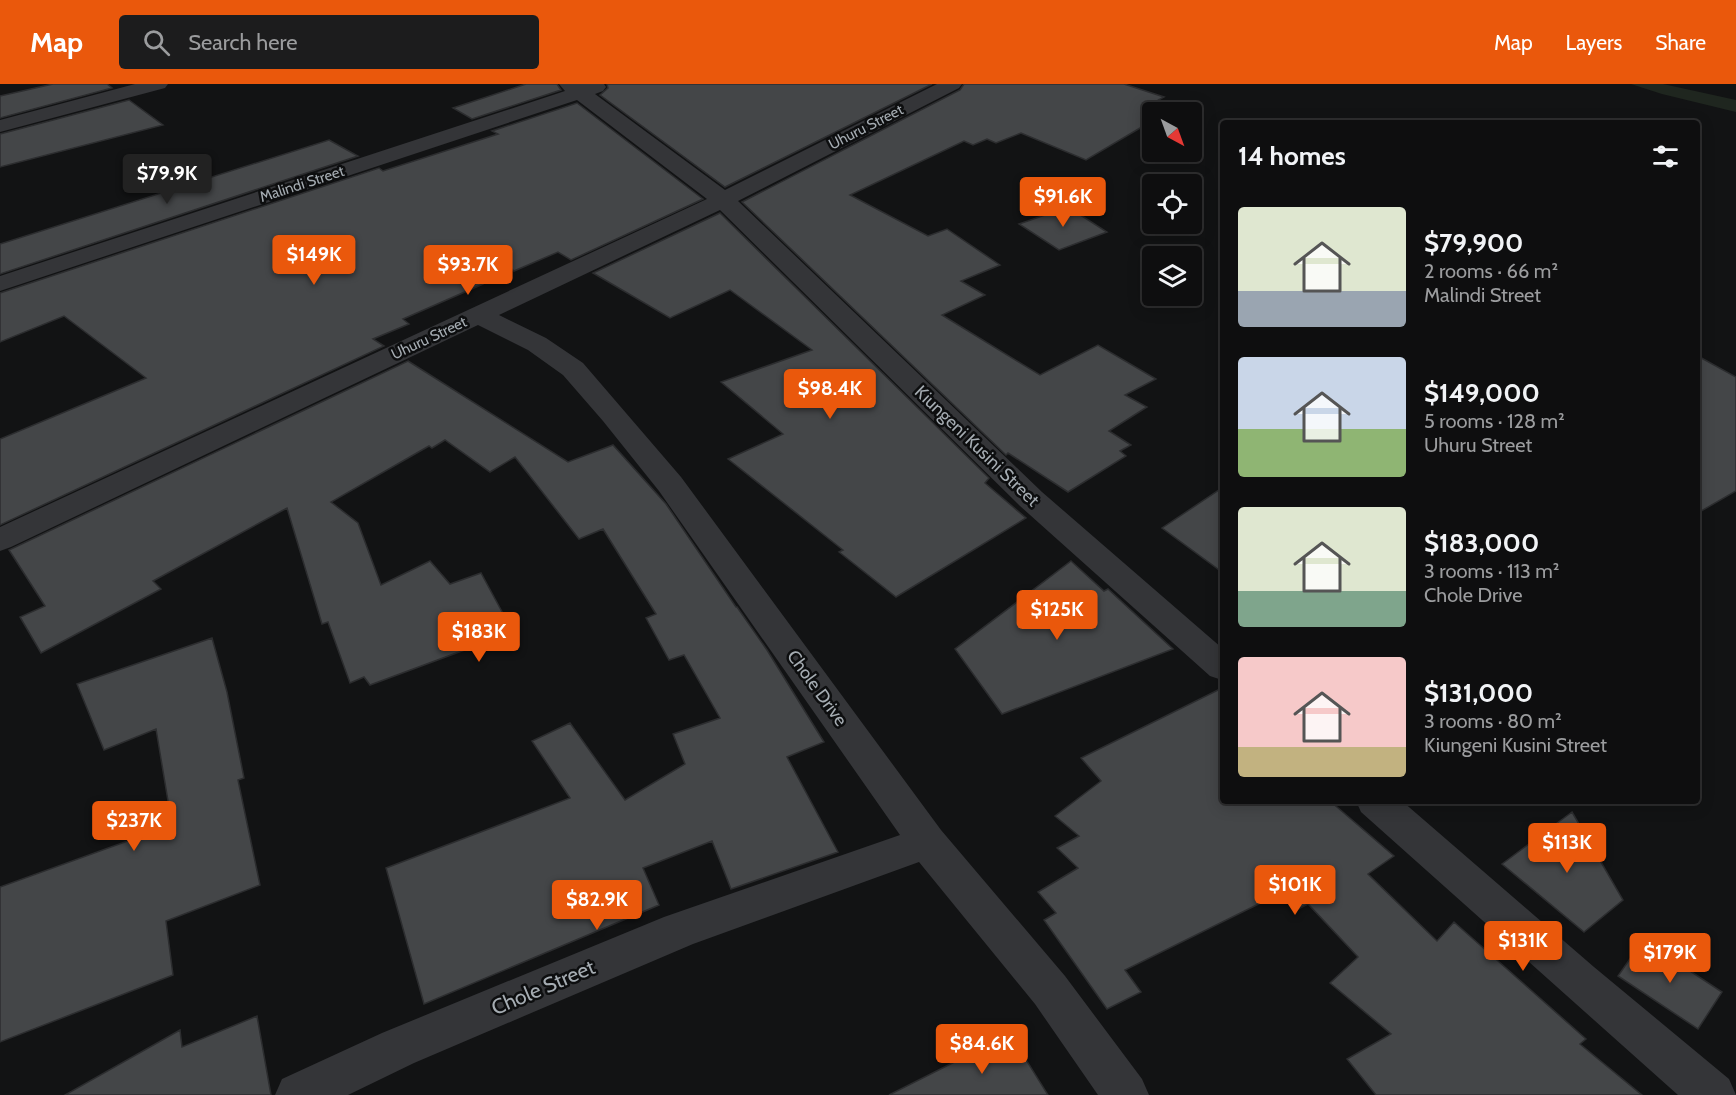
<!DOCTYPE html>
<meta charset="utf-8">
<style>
body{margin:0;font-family:Cabin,sans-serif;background:#1c1c1d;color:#f1f3f6;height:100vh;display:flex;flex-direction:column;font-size:22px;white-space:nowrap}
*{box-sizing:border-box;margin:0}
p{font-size:20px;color:#9b9c9e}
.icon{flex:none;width:33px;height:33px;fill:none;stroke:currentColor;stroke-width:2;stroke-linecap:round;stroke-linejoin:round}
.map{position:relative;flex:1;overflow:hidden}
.panel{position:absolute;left:1220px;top:36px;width:480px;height:684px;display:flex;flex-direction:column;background:#0e0e0f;border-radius:6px;box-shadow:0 3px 15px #0003,0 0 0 2px #2e2e2f}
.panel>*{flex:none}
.needle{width:39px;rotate:139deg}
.buttons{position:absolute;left:1142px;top:18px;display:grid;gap:12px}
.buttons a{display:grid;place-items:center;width:60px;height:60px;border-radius:6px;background:#0e0e0f;box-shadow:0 3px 15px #0003,0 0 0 2px #2e2e2f;font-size:30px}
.price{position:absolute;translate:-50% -51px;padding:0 14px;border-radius:6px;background:#ea580c;color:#fff;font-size:20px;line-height:39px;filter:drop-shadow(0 2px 3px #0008)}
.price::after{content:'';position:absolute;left:50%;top:36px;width:18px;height:14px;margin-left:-9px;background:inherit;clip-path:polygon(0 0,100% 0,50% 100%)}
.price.current{background:#222;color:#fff}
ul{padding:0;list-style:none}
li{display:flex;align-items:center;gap:18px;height:150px;padding:0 18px}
li span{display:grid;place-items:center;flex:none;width:168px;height:120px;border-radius:6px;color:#555}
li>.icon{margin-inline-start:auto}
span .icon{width:72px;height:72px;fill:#fffc;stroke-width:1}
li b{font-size:26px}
h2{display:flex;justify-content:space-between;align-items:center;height:72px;padding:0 18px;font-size:26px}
header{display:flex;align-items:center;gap:36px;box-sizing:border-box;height:84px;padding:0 30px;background:#ea580c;color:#fff}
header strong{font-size:28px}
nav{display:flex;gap:33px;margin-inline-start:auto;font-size:21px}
.search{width:420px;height:54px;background:#1c1c1d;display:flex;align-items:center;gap:15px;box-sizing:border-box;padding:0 21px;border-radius:6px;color:#9b9c9e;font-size:22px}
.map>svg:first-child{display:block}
.green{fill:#1f261f}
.building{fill:#444648;stroke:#2c2d2f;stroke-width:1.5}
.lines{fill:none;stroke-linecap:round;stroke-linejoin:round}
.minor{fill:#343538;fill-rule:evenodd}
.labels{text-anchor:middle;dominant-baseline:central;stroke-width:5;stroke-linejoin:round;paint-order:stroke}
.far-street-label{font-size:15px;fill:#a5acb2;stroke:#0d0e0f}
.street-label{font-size:18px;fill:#a5acb2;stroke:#0d0e0f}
.near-street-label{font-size:21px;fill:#a5acb2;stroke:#0d0e0f}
</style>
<header>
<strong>Map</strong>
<div class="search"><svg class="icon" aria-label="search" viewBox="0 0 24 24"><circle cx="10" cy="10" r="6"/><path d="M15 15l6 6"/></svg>Search here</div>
<nav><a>Map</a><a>Layers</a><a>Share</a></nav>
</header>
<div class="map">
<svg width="1736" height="1011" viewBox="0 0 1736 1011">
<rect width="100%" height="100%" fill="#121314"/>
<!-- green -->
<path class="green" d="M1631 0H1663L1736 16V28L1662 10Z"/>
<!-- building -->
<path class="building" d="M53 0H107L112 4 0 34V12Z
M526 0H557L561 6 472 35 453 24Z
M607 0H932L725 103 600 11 608 4Z
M964 0H1124L1164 13 1153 19 1172 26 1167 28H1152V37L1086 76 1021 49 996 59 987 55 973 61 964 57 850 111 928 152 947 145 1000 181 961 197 985 211 942 231 1040 291 1098 261 1156 295 1125 311 1147 323 1109 347 1131 361 1120 367 1126 372 1068 408 1008 369 1006 371 742 118 960 6Z
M129 16 163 41 0 83V50Z
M577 19 703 115 571 176 558 168 514 187 504 178 483 200 403 235 409 240 373 255 384 262 0 441V355L146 294 64 232 0 258V209L379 84 383 87 498 50 492 47Z
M329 56 358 72 0 190V160Z
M1068 123 1107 148 1059 166 1019 140Z
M720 129 989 394 985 399 1026 434 896 513 839 468 843 466 728 375 783 350 721 298 812 266 730 206 670 234 593 189Z
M1696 271 1736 293V407L1696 430Z
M408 277 568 378 613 361 666 420 736 523H737L767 566 824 658 787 673 838 768 731 805 712 757 643 784 659 821 424 920 386 784 570 714 532 657 570 639 625 716 685 680 673 650 720 634 684 571 669 576 646 534 656 530 603 445 579 455 515 373 490 388 445 356 432 364 429 362 331 418 358 439 381 501 430 477 450 500 481 489 513 548 370 601 364 593 350 599 328 538 322 540 287 424 153 497 161 505 41 569 20 533 45 522 9 466Z
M1222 404V488L1162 444Z
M1071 477 1104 507 1108 505 1173 565 1002 630 955 565Z
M212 554 227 608 244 694 238 696 260 801 166 837 173 891 0 958V803L172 741 156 645 104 666 77 600Z
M1222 604V717H1330L1394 772 1368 790 1437 857 1454 838 1586 955 1580 960 1642 1011H1376L1347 975 1391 950 1330 899 1358 873 1308 820 1296 826 1281 809 1125 886 1141 908 1107 925 1044 836 1056 829 1038 808 1078 784 1057 764 1079 752 1055 732 1101 697 1081 674Z
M1572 728 1623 816 1584 848 1502 780Z
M1643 856 1722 908 1698 945 1618 892Z
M257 932 271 1011H65L180 946 182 963Z
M1010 950 1048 1011H889Z"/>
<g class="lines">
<!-- minor -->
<path class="minor" d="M135 0H168L165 4 0 48V36Z
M559 0H604L606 3 603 7 595 10 725 106 937 0H962L959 4 738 117 1042 408 1222 564V596L1210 592 1020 422 720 126 499 231 546 254 583 279 681 393 941 746 1065 892 1142 995 1149 1011H1098L1035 920 919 778 693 860 414 979 348 1011H275L282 995 382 949 664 833 900 751 659 407 603 337 563 291 528 266 478 241 11 463 0 467V443L707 115 577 16 0 207V192L565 7Z
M1356 717H1402L1594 883 1729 995 1736 1011H1678L1361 728Z"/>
</g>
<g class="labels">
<!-- far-street labels -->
<g class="far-street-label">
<text transform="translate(866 43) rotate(-27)">Uhuru Street</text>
<text transform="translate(302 100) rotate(-18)">Malindi Street</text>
<text transform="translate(429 254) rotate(-25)">Uhuru Street</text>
</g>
<!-- street labels -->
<g class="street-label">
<text transform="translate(977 362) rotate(44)">Kiungeni Kusini Street</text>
<text transform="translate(817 604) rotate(54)">Chole Drive</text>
</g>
<!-- near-street labels -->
<g class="near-street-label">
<text transform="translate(543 903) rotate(-23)">Chole Street</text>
</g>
</g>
</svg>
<div class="buttons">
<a><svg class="needle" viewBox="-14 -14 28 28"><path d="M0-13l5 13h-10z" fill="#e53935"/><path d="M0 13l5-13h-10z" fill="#9b9c9e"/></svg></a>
<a><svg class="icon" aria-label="locate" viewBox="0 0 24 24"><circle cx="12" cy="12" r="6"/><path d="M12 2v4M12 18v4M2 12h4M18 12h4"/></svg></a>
<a><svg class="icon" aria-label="layers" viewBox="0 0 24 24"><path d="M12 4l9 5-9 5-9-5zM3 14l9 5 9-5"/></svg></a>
</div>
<b class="price current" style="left:167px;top:121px">$79.9K</b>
<b class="price" style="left:1063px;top:144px">$91.6K</b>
<b class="price" style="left:314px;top:202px">$149K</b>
<b class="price" style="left:468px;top:212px">$93.7K</b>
<b class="price" style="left:830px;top:336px">$98.4K</b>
<b class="price" style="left:1057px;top:557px">$125K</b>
<b class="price" style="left:479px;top:579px">$183K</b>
<b class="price" style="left:134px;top:768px">$237K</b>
<b class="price" style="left:1567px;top:790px">$113K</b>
<b class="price" style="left:1295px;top:832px">$101K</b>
<b class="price" style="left:597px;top:847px">$82.9K</b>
<b class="price" style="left:1523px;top:888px">$131K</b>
<b class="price" style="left:1670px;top:900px">$179K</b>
<b class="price" style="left:982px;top:991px">$84.6K</b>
<section class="panel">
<h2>14 homes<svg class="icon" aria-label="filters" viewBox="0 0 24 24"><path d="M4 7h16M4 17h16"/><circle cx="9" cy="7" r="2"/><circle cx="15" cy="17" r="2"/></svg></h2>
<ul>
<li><span style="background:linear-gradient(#dfe7d0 70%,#9aa5b1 0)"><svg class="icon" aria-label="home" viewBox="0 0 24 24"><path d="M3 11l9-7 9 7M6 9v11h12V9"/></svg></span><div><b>$79,900</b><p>2 rooms · 66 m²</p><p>Malindi Street</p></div></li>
<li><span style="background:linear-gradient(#c9d6e8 60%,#8fb573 0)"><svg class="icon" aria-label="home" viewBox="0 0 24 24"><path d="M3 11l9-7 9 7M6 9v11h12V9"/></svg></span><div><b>$149,000</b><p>5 rooms · 128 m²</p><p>Uhuru Street</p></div></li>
<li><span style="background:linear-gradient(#dfe7d0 70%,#7fa58c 0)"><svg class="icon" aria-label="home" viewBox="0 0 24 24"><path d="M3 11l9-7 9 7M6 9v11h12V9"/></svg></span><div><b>$183,000</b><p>3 rooms · 113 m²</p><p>Chole Drive</p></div></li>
<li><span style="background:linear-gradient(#f6c9c9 75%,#c2b280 0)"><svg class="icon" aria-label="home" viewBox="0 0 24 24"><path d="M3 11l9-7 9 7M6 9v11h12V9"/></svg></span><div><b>$131,000</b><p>3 rooms · 80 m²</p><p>Kiungeni Kusini Street</p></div></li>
</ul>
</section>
</div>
